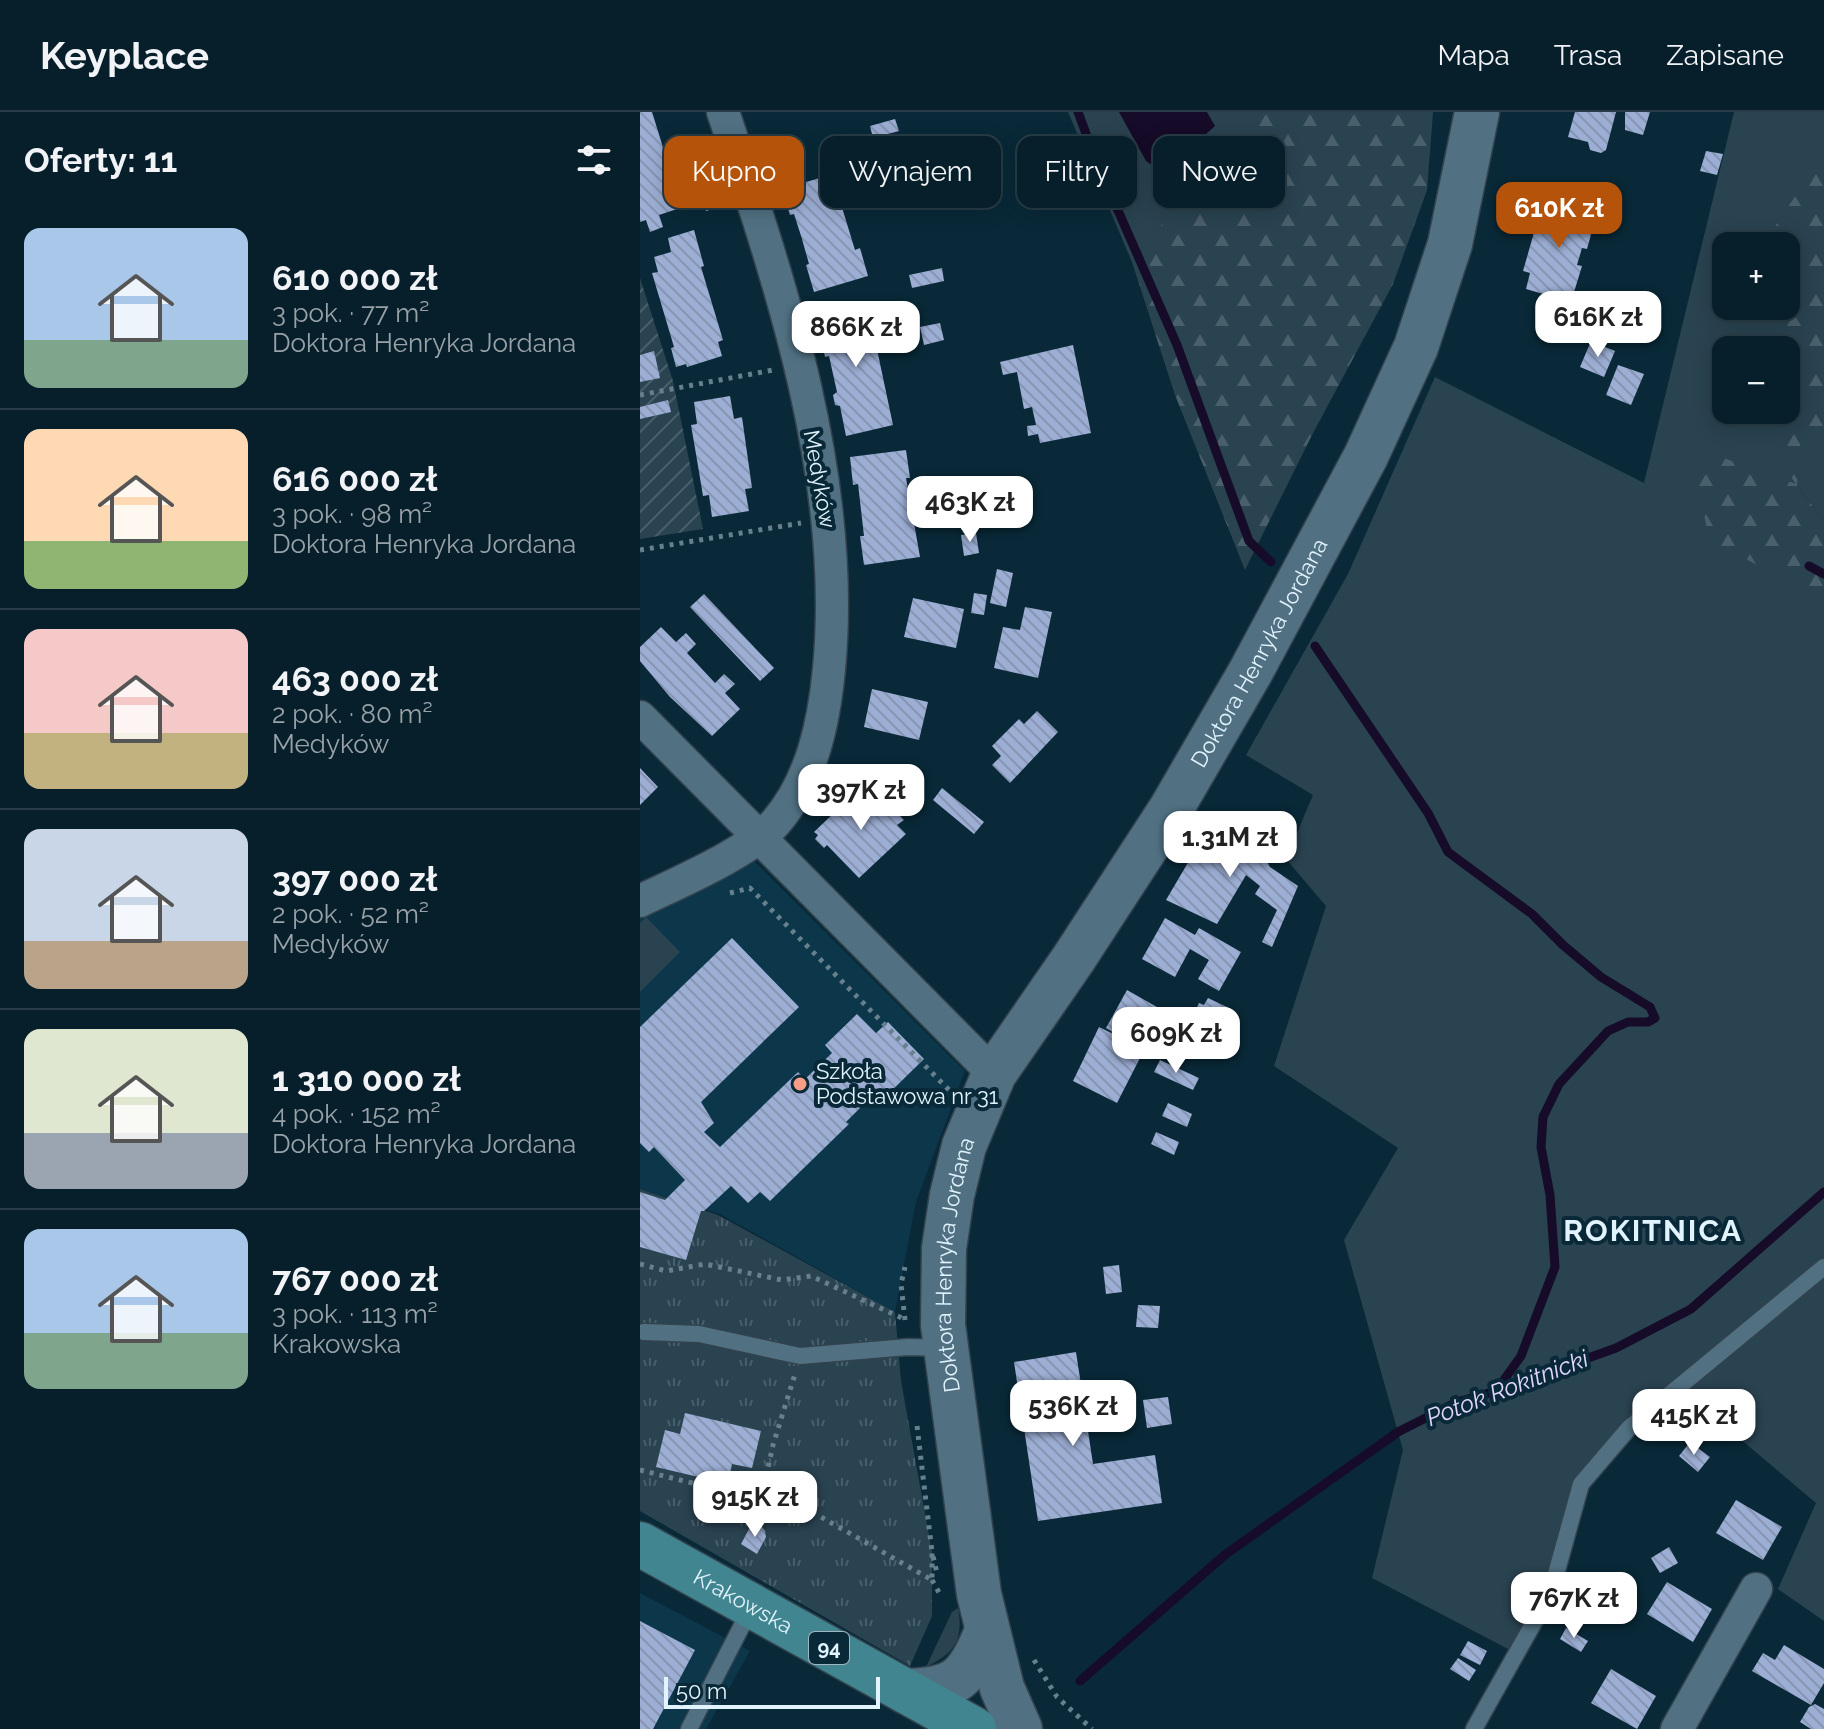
<!DOCTYPE html>
<html lang="pl">
<meta charset="utf-8">
<style>
body{margin:0;font-family:Raleway,sans-serif;background:#152c36;color:#f1f3f6;height:100vh;display:flex;flex-direction:column;font-size:30px;white-space:nowrap}
*{box-sizing:border-box;margin:0}
p{font-size:26px;color:#98a2a8}
.icon{flex:none;width:44px;height:44px;fill:none;stroke:currentColor;stroke-width:2;stroke-linecap:round;stroke-linejoin:round}
.map{position:relative;flex:1;overflow:hidden}
.panel{display:flex;flex-direction:column;background:#071f2a;width:640px}
.panel>*{flex:none}
.guide{position:absolute;left:24px;top:24px;width:760px;height:72px;display:flex;gap:16px}
.buttons{position:absolute;left:1072px;top:120px;display:grid;gap:16px}
.buttons a{display:grid;place-items:center;width:88px;height:88px;border-radius:16px;background:#071f2a;box-shadow:0 4px 20px #0003,0 0 0 2px #283d47;font-size:40px}
.scale{position:absolute;left:24px;bottom:20px;width:216px;box-sizing:border-box;padding-left:8px;border:4px solid #e1f3fd;border-top:0;font-size:22px;line-height:28px;white-space:nowrap;color:#e1f3fd;-webkit-text-stroke:6px #092938;paint-order:stroke}
.price{position:absolute;translate:-50% -68px;padding:0 18px;border-radius:16px;background:#fff;color:#222;font-size:26px;line-height:52px;filter:drop-shadow(0 2px 4px #0008)}
.price::after{content:'';position:absolute;left:50%;top:48px;width:24px;height:18px;margin-left:-12px;background:inherit;clip-path:polygon(0 0,100% 0,50% 100%)}
.price.active{background:#b45309;color:#fff}
ul{padding:0;list-style:none}
li{display:flex;align-items:center;gap:24px;height:200px;padding:0 24px}
li+li{border-top:2px solid #283d47}
li span{display:grid;place-items:center;flex:none;width:224px;height:160px;border-radius:16px;color:#555}
li>.icon{margin-inline-start:auto}
span .icon{width:96px;height:96px;fill:#fffc;stroke-width:1}
li b{font-size:34px}
h2{display:flex;justify-content:space-between;align-items:center;height:96px;padding:0 24px;font-size:34px}
.pill{padding:0 28px;border-radius:16px;background:#071f2a;box-shadow:0 4px 20px #0003,0 0 0 2px #283d47;font-size:28px;line-height:72px}
.pill.active{background:#b45309;color:#fff}
header{display:flex;align-items:center;gap:48px;box-sizing:border-box;height:112px;padding:0 40px;background:#071f2a;border-bottom:2px solid #283d47}
header strong{font-size:38px}
nav{display:flex;gap:44px;margin-inline-start:auto;font-size:28px}
main{display:flex;flex:1;min-height:0}
.map>svg:first-child{display:block}
.built{fill:#0c3649}
.grass{fill:#2a4351;fill-rule:evenodd}
.forest{fill:url(#forest-firs)}
.park{fill:url(#park-tufts)}
.garden{fill:url(#garden-furrows)}
.water{fill:#160b28}
.lines{fill:none;stroke-linecap:round;stroke-linejoin:round}
.stream{stroke:#160b28;stroke-width:9}
.building{fill:url(#building-back-hatch)}
.lane-casing{stroke:#32434e;stroke-width:19}
.street-casing{stroke:#32434e;stroke-width:35}
.secondary-casing{stroke:#32434e;stroke-width:47}
.primary-casing{stroke:#32434e;stroke-width:47}
.path{stroke:#66808d;stroke-width:5;stroke-dasharray:4 6;stroke-linecap:butt}
.lane{stroke:#517183;stroke-width:16}
.street{stroke:#517183;stroke-width:32}
.secondary{stroke:#517183;stroke-width:44}
.primary{stroke:#408590;stroke-width:44}
.poi-dot{fill:#f49e88;stroke:#092938;stroke-width:3}
.labels{text-anchor:middle;dominant-baseline:central;stroke-width:8;stroke-linejoin:round;paint-order:stroke}
.shield{fill:#092938;stroke:#a0b6c2;stroke-width:2}
.shield-label{font-size:20px;font-weight:bold;fill:#e1f3fd}
.street-label{font-size:22px;fill:#e1f3fd;stroke:#092938}
.poi-label{font-size:22px;fill:#e1f3fd;stroke:#092938;text-anchor:start}
.water-label{font-size:24px;font-style:italic;fill:#e1d6fc;stroke:#092938}
.district-label{font-size:30px;font-weight:bold;letter-spacing:2px;fill:#e1f3fd;stroke:#092938}
</style>
<header>
<strong>Keyplace</strong>
<nav><a>Mapa</a><a>Trasa</a><a>Zapisane</a></nav>
</header>
<main>
<section class="panel">
<h2>Oferty: 11<svg class="icon" aria-label="filters" viewBox="0 0 24 24"><path d="M4 7h16M4 17h16"/><circle cx="9" cy="7" r="2"/><circle cx="15" cy="17" r="2"/></svg></h2>
<ul>
<li><span style="background:linear-gradient(#a9c7e8 70%,#7fa58c 0)"><svg class="icon" aria-label="home" viewBox="0 0 24 24"><path d="M3 11l9-7 9 7M6 9v11h12V9"/></svg></span><div><b>610 000 zł</b><p>3 pok. · 77 m²</p><p>Doktora Henryka Jordana</p></div></li>
<li><span style="background:linear-gradient(#ffd9b3 70%,#8fb573 0)"><svg class="icon" aria-label="home" viewBox="0 0 24 24"><path d="M3 11l9-7 9 7M6 9v11h12V9"/></svg></span><div><b>616 000 zł</b><p>3 pok. · 98 m²</p><p>Doktora Henryka Jordana</p></div></li>
<li><span style="background:linear-gradient(#f6c9c9 65%,#c2b280 0)"><svg class="icon" aria-label="home" viewBox="0 0 24 24"><path d="M3 11l9-7 9 7M6 9v11h12V9"/></svg></span><div><b>463 000 zł</b><p>2 pok. · 80 m²</p><p>Medyków</p></div></li>
<li><span style="background:linear-gradient(#c9d6e8 70%,#b9a48a 0)"><svg class="icon" aria-label="home" viewBox="0 0 24 24"><path d="M3 11l9-7 9 7M6 9v11h12V9"/></svg></span><div><b>397 000 zł</b><p>2 pok. · 52 m²</p><p>Medyków</p></div></li>
<li><span style="background:linear-gradient(#dfe7d0 65%,#9aa5b1 0)"><svg class="icon" aria-label="home" viewBox="0 0 24 24"><path d="M3 11l9-7 9 7M6 9v11h12V9"/></svg></span><div><b>1 310 000 zł</b><p>4 pok. · 152 m²</p><p>Doktora Henryka Jordana</p></div></li>
<li><span style="background:linear-gradient(#a9c7e8 65%,#7fa58c 0)"><svg class="icon" aria-label="home" viewBox="0 0 24 24"><path d="M3 11l9-7 9 7M6 9v11h12V9"/></svg></span><div><b>767 000 zł</b><p>3 pok. · 113 m²</p><p>Krakowska</p></div></li>
</ul>
</section>
<div class="map">
<svg width="1184" height="1617" viewBox="0 0 1184 1617">
<defs>
<pattern id="forest-firs" width="22" height="20" patternUnits="userSpaceOnUse" patternTransform="scale(2)"><rect width="22" height="20" fill="#2a4351"/><path d="M5 1l3.5 6h-7zM16 11l3.5 6h-7z" fill="#495f6b"/></pattern>
<pattern id="park-tufts" width="24" height="20" patternUnits="userSpaceOnUse" patternTransform="scale(2)"><rect width="24" height="20" fill="#2a4351"/><path d="M3 7l-1-3M5 7V3M7 7l1-3M15 17l-1-3M17 17v-4M19 17l1-3" fill="none" stroke="#495f6b"/></pattern>
<pattern id="garden-furrows" width="10" height="10" patternUnits="userSpaceOnUse" patternTransform="scale(2)"><rect width="10" height="10" fill="#2a4351"/><path d="M-1 1l2-2M0 10L10 0M9 11l2-2" fill="none" stroke="#495f6b"/></pattern>
<pattern id="building-back-hatch" width="6" height="6" patternUnits="userSpaceOnUse" patternTransform="scale(2)"><rect width="6" height="6" fill="#9caed4"/><path d="M-1 5l2 2M0 0l6 6M5-1l2 2" fill="none" stroke="#8695b2"/></pattern>
</defs>
<rect width="100%" height="100%" fill="#092938"/>
<!-- built -->
<path class="built" d="M111 746 325 959 276 1090 255 1200 80 1102 0 1077V797Z
M0 1481 110 1539 66 1617H0Z"/>
<!-- grass -->
<path class="grass" d="M428 0H612V2L492 150Z
M1094 0H1184V409L1157 373 1175 484 1184 473V1509L1138 1477 1176 1391 1035 1272 986 1307 936 1366 901 1481 872 1539 732 1466 763 1338 704 1128 758 1036 634 954 686 794 646 747 673 683 606 643 708 462 795 265 1004 371ZM1086 134H1146V194H1086ZM1086 238H1146V298H1086Z
M6 805 40 840 0 880V811Z
M318 1496C324 1528 314 1542 286 1555L312 1500Z"/>
<!-- forest -->
<path class="forest" d="M612 0H793L787 78 753 172 672 323 605 458 535 283 492 150Z
M1184 41V323H1161L1157 373 1184 409V473L1176 485 1069 427 1050 334 1156 372 1117 317 1118 298H1146V238H1120L1121 194H1146V134H1123L1124 131Z"/>
<!-- park -->
<path class="park" d="M0 1077 78 1103 255 1200 261 1269 292 1440V1504L270 1554 0 1399Z"/>
<!-- garden -->
<path class="garden" d="M0 166 33 269 63 417 0 427Z"/>
<!-- water -->
<path class="water" d="M479 0H567L575 14 523 61 506 49Z"/>
<g class="lines">
<!-- stream -->
<path class="stream" d="M438 0 455 46 537 233 609 429 631 450
M1169 454 1184 462
M675 534 788 701 808 740 892 802 923 833 961 865 1010 895 1015 906 1008 910H988L968 919 919 972 903 1005 901 1035 910 1083 915 1155 881 1244 856 1279
M440 1569 586 1442 758 1320 817 1290 856 1279 976 1236 1051 1197 1184 1080"/>
</g>
<!-- building -->
<path class="building" d="M0 0H12L35 74 40 72 44 86 34 89 37 97 19 103 23 115 10 120 6 108 0 110Z
M935 0H976L966 38 961 41 950 38 948 30 928 25Z
M985 0H1010L1003 23 985 18Z
M255 7 259 19 233 26 230 14Z
M1066 39 1083 42 1077 63 1060 59Z
M197 61 205 88 200 89 215 138 220 136 228 164 174 180 166 153 169 152 162 127 154 102 150 103 142 77Z
M86 80 89 92 66 99 63 87Z
M912 89 957 101 947 137 942 136 937 153 942 154 931 190 886 177 890 161 883 159 899 103 907 105Z
M54 118 64 154 61 155 83 228 78 230 82 244 47 255 46 252 36 255 31 236 34 235 12 161 18 160 14 145 31 140 28 126Z
M302 156 304 169 272 176 269 163Z
M227 190 253 313 206 324 200 294 195 293 193 283 197 280 189 244 185 245 182 231 186 230 179 200Z
M300 211 304 228 284 233 280 215Z
M951 229 975 239 964 265 940 255Z
M433 233 451 321 400 331 398 322 388 324 387 314 396 313 392 295 384 297 377 260 363 263 360 250Z
M14 239 20 266 0 270V243Z
M978 253 1004 262 991 293 966 283Z
M90 284 94 307 102 305 112 376 105 377 109 399 72 405 69 383 63 384 57 348 51 313 57 312 54 290Z
M28 288 31 300 0 307V295Z
M266 338 270 366H266L280 445 224 453 220 424H224L218 372 213 373 210 345Z
M336 421 339 441 324 444 321 423Z
M357 457 373 461 366 495 350 491Z
M334 481 347 483 344 503 331 501Z
M64 482 134 556 120 569 50 495Z
M273 486 324 497 316 536 264 525Z
M385 495 412 500 398 566 354 556 363 515 380 518Z
M21 515 36 530 46 521 56 532 47 541 75 571 84 562 95 572 85 581 100 597 72 624 30 585 0 549V535Z
M232 577 288 590 279 628 224 615Z
M397 599 418 620 370 671 352 653 361 644 352 634 379 607 384 612Z
M0 656 18 675 0 693Z
M221 675 243 699 250 693 264 708 257 713 266 722 219 766 187 733 184 736 175 727 178 723 174 720Z
M302 676 344 710 334 722 293 688Z
M573 708 620 738 630 755 658 774 632 835 622 830 637 798 615 782 620 774 606 763 577 812 526 788Z
M525 806 555 823 559 816 601 840 579 879 558 867 569 848 550 837 535 865 502 847Z
M92 826 159 895 61 990 74 1011 64 1020 80 1035 158 960 165 967 192 941 185 933 217 902 236 921 248 910 284 947 240 990 233 983 206 1010 209 1012 130 1089 120 1080 108 1091 91 1074 64 1099H61L46 1148 0 1135V1080L25 1088 45 1068 14 1035 9 1040 0 1031V915Z
M487 878 524 899 477 991 433 969 459 915 488 929 466 916Z
M568 886 591 897 587 904 599 910 590 933 548 914 559 891 564 893Z
M520 948 559 966 553 978 514 960Z
M528 991 552 1002 547 1015 522 1004Z
M516 1020 539 1030 534 1043 511 1032Z
M479 1153 482 1180 466 1182 463 1155Z
M498 1193 520 1194 518 1216 496 1215Z
M436 1240 453 1352 515 1343 522 1391 398 1409 374 1250Z
M528 1285 532 1312 507 1316 503 1288Z
M45 1301 121 1319 112 1356 92 1352 88 1372 16 1355 25 1318 40 1322Z
M1050 1330 1070 1345 1058 1360 1039 1344Z
M1096 1388 1142 1415 1123 1448 1076 1421Z
M115 1413 121 1414 125 1419 126 1425 117 1442 101 1432 109 1417Z
M1029 1435 1038 1451 1020 1461 1011 1446Z
M1027 1470 1072 1497 1053 1530 1007 1502Z
M0 1509 55 1538 13 1617H0Z
M926 1516 948 1529 941 1540 920 1527Z
M828 1529 847 1539 840 1553 820 1543Z
M1144 1533 1184 1557V1571L1171 1593 1112 1559 1123 1541 1135 1548Z
M818 1546 836 1558 829 1569 810 1557Z
M971 1557 1016 1584 997 1617 951 1591Z
M1175 1592 1184 1597V1617H1171L1160 1610 1169 1595Z"/>
<g class="lines">
<defs>
<path id="lane" d="M4 1220 59 1222 160 1244 268 1235 305 1236
M49 1617 112 1494
M834 1617 911 1480 941 1372 989 1316 1184 1155"/>
<path id="street" d="M0 605 354 962
M0 789C37 771 110 740 136 710 172 668 184 610 189 557 207 370 142 175 83 0
M1037 1617 1116 1477"/>
<g id="secondary">
<path d="M265 1579C318 1578 327 1566 347 1519"/>
<path id="s1" d="M380 1617 362 1576 339 1482 303 1213 304 1136 312 1083 324 1034 354 962 434 846 531 697 611 559 726 344 776 235 810 132 837 0"/>
</g>
<g id="primary">
<path id="s2" d="M0 1432 334 1617"/>
</g>
</defs>
<!-- lane casing -->
<use href="#lane" class="lane-casing"/>
<!-- street casing -->
<use href="#street" class="street-casing"/>
<!-- secondary casing -->
<use href="#secondary" class="secondary-casing"/>
<!-- primary casing -->
<use href="#primary" class="primary-casing"/>
<!-- path -->
<path class="path" d="M0 283 133 258
M0 438 161 411
M90 781 110 776 310 979
M0 1152 26 1159 65 1152 142 1168 171 1164 264 1207
M265 1208 261 1172 265 1155
M277 1314 292 1440
M0 1358 104 1384H144L292 1468V1440L297 1461
M122 1384 133 1333 155 1262
M292 1468 301 1484
M394 1548 417 1585 452 1617"/>
<!-- lane -->
<use href="#lane" class="lane"/>
<!-- street -->
<use href="#street" class="street"/>
<!-- secondary -->
<use href="#secondary" class="secondary"/>
<!-- primary -->
<use href="#primary" class="primary"/>
</g>
<!-- markers -->
<circle class="poi-dot" cx="160" cy="972" r="8"/>
<g class="labels">
<!-- shield labels -->
<rect class="shield" x="169" y="1520" width="40" height="32" rx="6"/>
<g class="shield-label">
<text x="189" y="1536">94</text>
</g>
<!-- street labels -->
<g class="street-label">
<text transform="translate(180 367) rotate(80)">Medyków</text>
<text stroke="none"><textPath href="#s1" startOffset="1170">Doktora Henryka Jordana</textPath></text>
<text stroke="none"><textPath href="#s1" startOffset="474">Doktora Henryka Jordana</textPath></text>
<text stroke="none"><textPath href="#s2" startOffset="118">Krakowska</textPath></text>
</g>
<!-- poi labels -->
<g class="poi-label">
<text x="176" y="959">Szkoła<tspan x="176" dy="25">Podstawowa nr 31</tspan></text>
</g>
<!-- water labels -->
<g class="water-label">
<text transform="translate(867 1276) rotate(-21)">Potok Rokitnicki</text>
</g>
<!-- district labels -->
<g class="district-label">
<text x="1013" y="1118">ROKITNICA</text>
</g>
</g>
</svg>
<div class="buttons">
<a>+</a>
<a>−</a>
</div>
<div class="scale">50 m</div>
<b class="price active" style="left:919px;top:138px">610K zł</b>
<b class="price" style="left:958px;top:247px">616K zł</b>
<b class="price" style="left:216px;top:257px">866K zł</b>
<b class="price" style="left:330px;top:432px">463K zł</b>
<b class="price" style="left:221px;top:720px">397K zł</b>
<b class="price" style="left:590px;top:767px">1.31M zł</b>
<b class="price" style="left:536px;top:963px">609K zł</b>
<b class="price" style="left:433px;top:1336px">536K zł</b>
<b class="price" style="left:1054px;top:1345px">415K zł</b>
<b class="price" style="left:115px;top:1427px">915K zł</b>
<b class="price" style="left:934px;top:1528px">767K zł</b>
<div class="guide">
<a class="pill active">Kupno</a>
<a class="pill">Wynajem</a>
<a class="pill">Filtry</a>
<a class="pill">Nowe</a>
</div>
</div>
</main>
